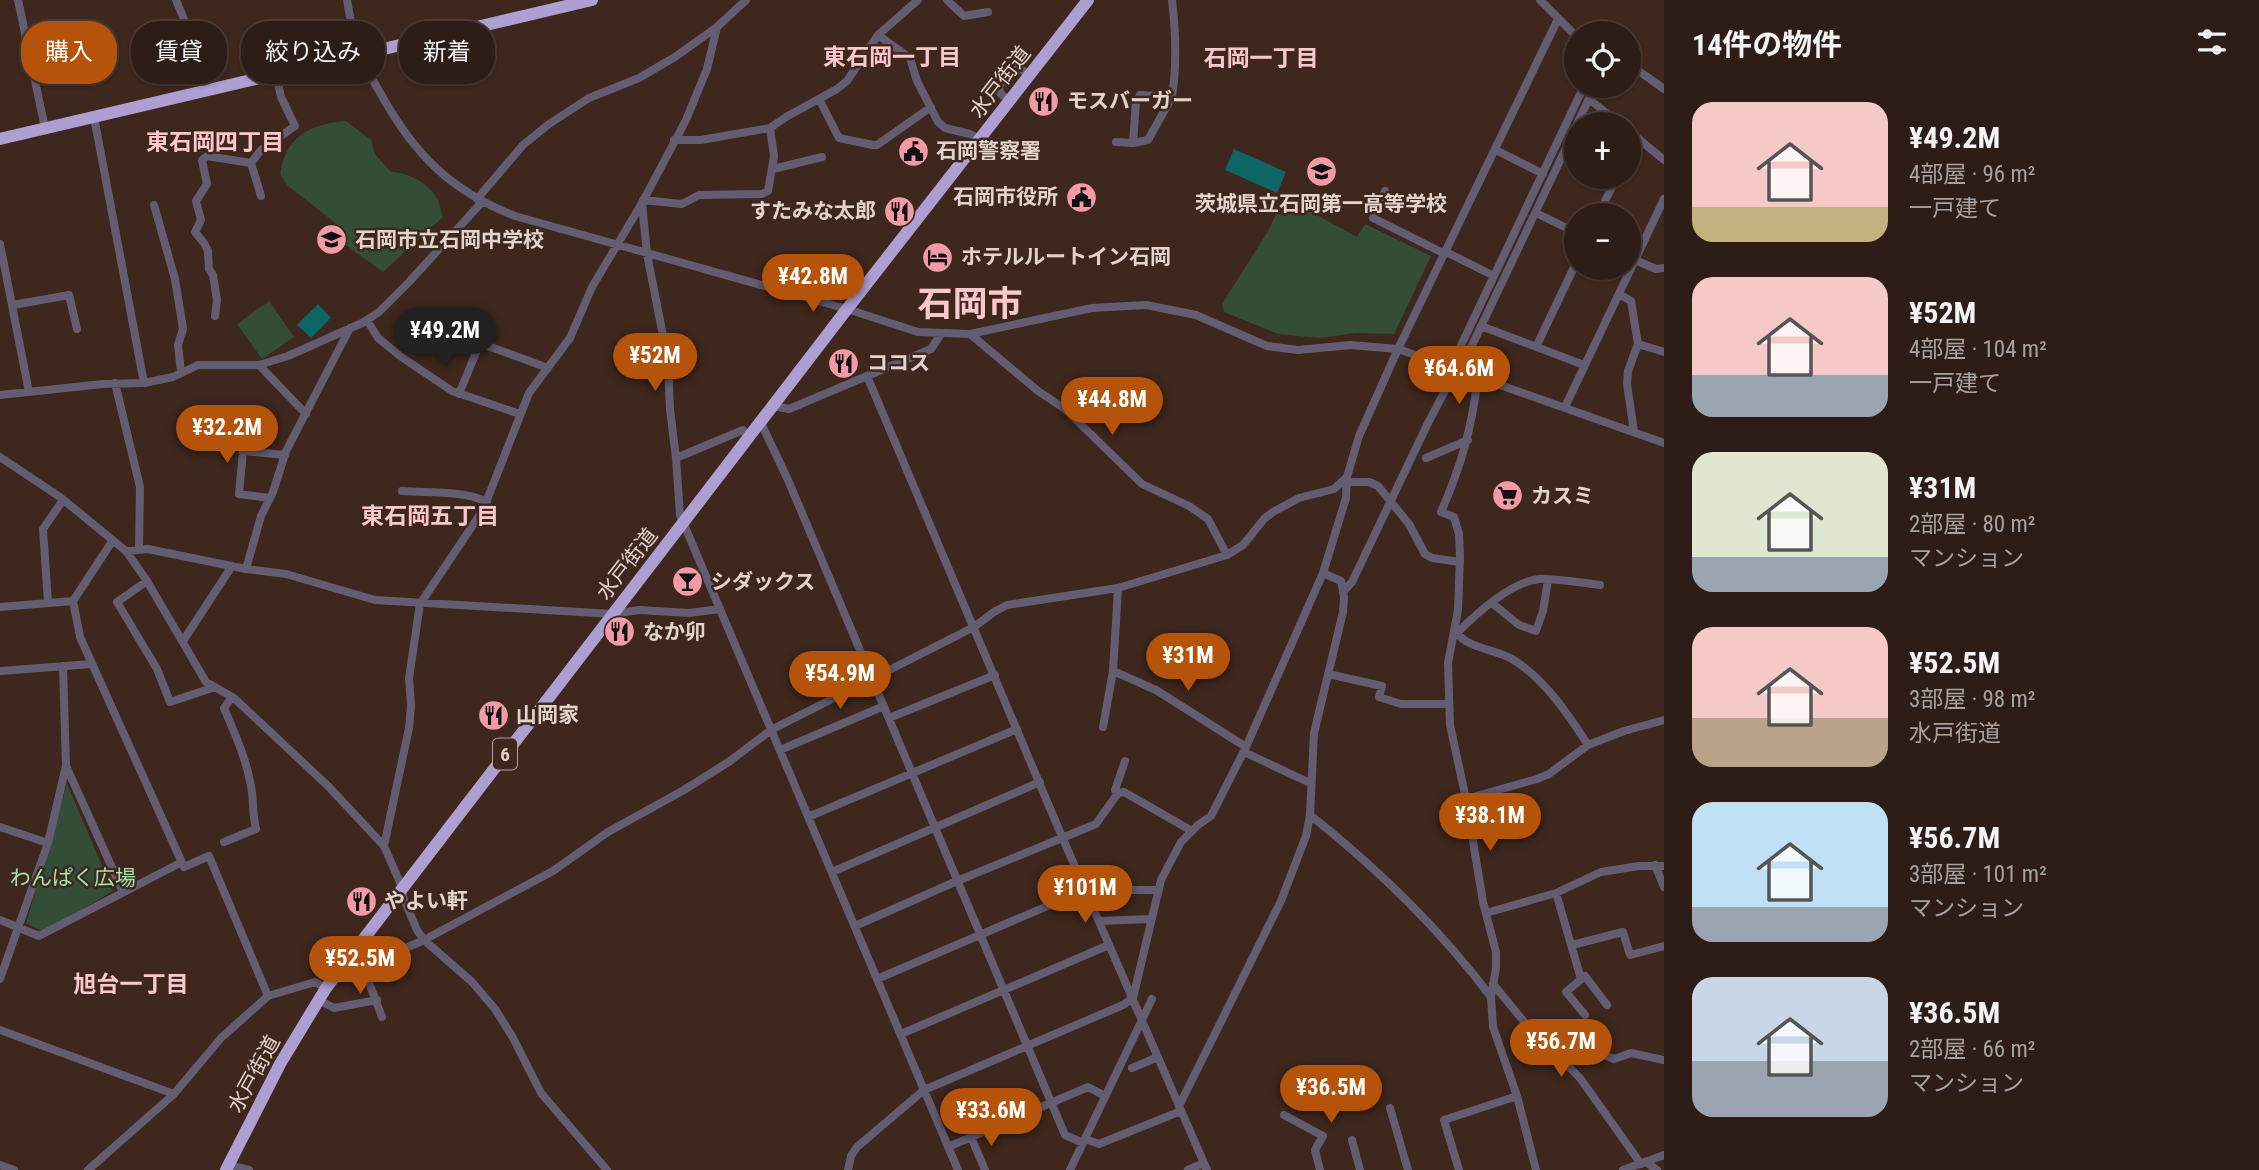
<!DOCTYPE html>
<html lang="ja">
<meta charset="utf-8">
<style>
body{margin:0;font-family:"Roboto Condensed","Noto Sans JP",sans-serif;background:#36261f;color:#f1f3f6;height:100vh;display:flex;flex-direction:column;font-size:26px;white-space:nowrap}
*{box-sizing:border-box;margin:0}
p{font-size:23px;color:#a7a2a1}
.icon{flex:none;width:38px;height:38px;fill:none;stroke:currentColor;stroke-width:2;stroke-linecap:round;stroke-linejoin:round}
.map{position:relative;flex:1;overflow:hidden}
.drawer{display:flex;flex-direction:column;background:#2e1d16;width:595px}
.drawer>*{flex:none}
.guide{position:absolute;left:21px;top:21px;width:665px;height:63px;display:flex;gap:14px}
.controls{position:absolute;left:1564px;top:21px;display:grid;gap:14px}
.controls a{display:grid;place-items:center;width:77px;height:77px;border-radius:50%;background:#2e1d16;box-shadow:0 2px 5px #0004,0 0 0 2px #493b35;font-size:35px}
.price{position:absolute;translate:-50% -60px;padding:0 16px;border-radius:24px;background:#b45309;color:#fff;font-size:23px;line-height:46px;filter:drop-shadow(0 2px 4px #0008)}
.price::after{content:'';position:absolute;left:50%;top:42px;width:21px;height:16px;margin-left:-10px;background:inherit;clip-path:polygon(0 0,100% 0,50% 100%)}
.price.active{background:#222;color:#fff}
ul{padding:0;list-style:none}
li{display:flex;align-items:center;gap:21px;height:175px;padding:0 28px}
li span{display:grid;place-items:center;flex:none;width:196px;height:140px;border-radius:21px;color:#555}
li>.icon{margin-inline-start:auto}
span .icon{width:84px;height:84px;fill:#fffc;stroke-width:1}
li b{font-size:30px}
h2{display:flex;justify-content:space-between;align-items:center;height:84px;padding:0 28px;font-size:30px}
.chip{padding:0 24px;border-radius:28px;background:#2e1d16;box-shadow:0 2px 5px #0004,0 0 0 2px #493b35;font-size:24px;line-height:63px}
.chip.active{background:#b45309;color:#fff}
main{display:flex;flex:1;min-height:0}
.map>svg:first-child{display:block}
.green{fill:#344d36}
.water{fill:#0e6566}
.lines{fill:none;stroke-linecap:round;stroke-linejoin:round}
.minor{stroke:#645d72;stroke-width:8}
.highway{stroke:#af9ed1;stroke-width:12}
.labels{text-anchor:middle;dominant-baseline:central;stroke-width:5;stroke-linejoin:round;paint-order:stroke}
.shield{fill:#3e271d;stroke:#b29f98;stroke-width:2}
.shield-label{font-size:19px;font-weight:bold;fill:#e3d3cd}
.street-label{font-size:21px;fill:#e3d3cd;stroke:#3e271d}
.poi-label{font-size:21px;font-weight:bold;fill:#e3d3cd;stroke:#3e271d;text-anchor:start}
.park-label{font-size:21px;fill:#a2e2a7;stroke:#3e271d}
.neighbourhood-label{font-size:23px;font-weight:bold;fill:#fbc7cd;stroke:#3e271d}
.town-label{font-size:35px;font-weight:bold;fill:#fbc7cd;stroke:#3e271d}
</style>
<main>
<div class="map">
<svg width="1664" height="1170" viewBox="0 0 1664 1170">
<rect width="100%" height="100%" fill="#3e271d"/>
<!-- green -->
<path class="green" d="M346 121 371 140 375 154 391 172C408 172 430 184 438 200 440 205 441 212 443 217L383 272 338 239V225L288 186 280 174C286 136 310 124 346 121Z
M1293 202 1357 237 1365 224 1431 256 1394 334 1356 333 1319 338 1278 334 1224 312 1222 304 1268 231 1277 212 1285 216Z
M269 301 294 337 262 359 237 324Z
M67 784 113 891 44 932 26 923Z"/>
<!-- water -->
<path class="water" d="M1234 149 1286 172 1277 193 1225 170Z
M318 304 331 318 311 338 297 325Z"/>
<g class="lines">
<!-- minor -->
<path class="minor" d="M18 0 45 128
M176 0 193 41 204 90
M347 0C350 17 353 36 359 53 365 68 374 82 382 96 415 155 451 191 515 216L847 309 918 332 970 334 1092 308 1146 305 1196 315 1267 346 1298 350 1351 345 1398 349 1664 443
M947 0 964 16 988 12
M1540 0 1577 37
M878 35 910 58 917 81 938 122 945 128 970 134 979 139
M1629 64 1664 89
M819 99 839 138 873 145H877L931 107
M1589 99 1620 124
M1009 101 1000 93 999 86 1015 65 1029 75
M94 117 144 383
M1577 124 1595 86
M1629 131 1664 160
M674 140H701L770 128 786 117 837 89 847 81 878 35 918 0
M1116 142 1133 143 1136 101 1140 95 1172 97C1177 64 1176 33 1172 0
M1133 143 1148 140 1172 97
M1496 150 1543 174
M1629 150 1636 137
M251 163 261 150 295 126 281 97 276 74
M251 163 261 196
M773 169 822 157
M1385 191 1373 218 1445 254
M477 199 523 145 549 124 589 98 639 78 675 57 717 27 746 0
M643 200 682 204 699 195 762 194 768 191 774 156 770 128
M642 203 647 254 668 361 670 410 676 458 680 515 958 1170
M154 205 175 279 183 329 178 345 181 372
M1536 213 1577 233
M1598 215 1617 177
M0 244 29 392
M1446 252 1494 276
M1635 260 1656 269 1664 268
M1619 294 1631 301 1638 344 1628 371 1627 384 1634 432
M13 305 69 295 77 329
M215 316 217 300 213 275 209 269 208 251 204 243 195 232 201 220 196 201 207 184 202 160 207 156 251 163
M367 320 378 338 400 356 452 391 520 414
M1481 326 1584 365
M970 334 1038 391 1065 409 1142 484 1189 506 1208 519 1227 555
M1638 344 1664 352
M1536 347 1577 261
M259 365 306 414
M1456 370 1457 354 1584 86
M867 376 1063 839 1207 1170
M1478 378C1471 430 1462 464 1441 512L1454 517 1459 534 1460 557 1458 610 1448 663 1450 725 1466 799 1483 902 1496 952V968L1491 997 1493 1027 1517 1096 1536 1170
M115 383 140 487 139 549
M459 394 480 343 548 368
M0 395 103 384 144 383 173 377 198 365H259L288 356 362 323 379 312 409 282 482 202
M774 406 789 409 931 349 941 334
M1565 407 1664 199
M761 423 788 480 1065 1135 1083 1143
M0 457 60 497 126 551 147 581 206 682 234 698 329 787 384 846 402 887 403 897 417 930 424 940 472 982 495 1009 512 1036 541 1093 607 1170
M676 458 743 430 750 437
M1426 458 1468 440
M1349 482H1369L1378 486 1409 524 1425 554 1432 558 1460 562
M402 491C430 493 462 490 487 502
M270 498 239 494 243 451 285 455
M113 540 73 601 80 637 184 867 209 856 268 996
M126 551 148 549 246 569 286 574 375 600 613 614 639 610 689 613 720 609
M246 569 261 516 273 492 286 451 350 328
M147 581 117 602 157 669 170 702 215 687
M1343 592 1352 582 1428 423 1456 370 1466 358 1577 125
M48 603 43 529 63 500
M1492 603 1519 625 1536 631 1543 611 1548 580
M0 607 73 601
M1454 632 1457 633C1477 613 1511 582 1539 579 1558 578 1581 583 1600 585
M1457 633C1469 649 1495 649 1512 659 1544 678 1568 714 1588 745
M183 641 232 566
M0 671 92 664
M1113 671 1156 690 1246 747
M1328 674 1382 686 1379 697 1401 704H1448
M889 718 995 675
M1103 727 1113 671 1118 588
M780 750 884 706
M1244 752 1310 783
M66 766 123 892
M1118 793 1115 790 1125 761
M1466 799 1537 779 1549 774 1588 745 1624 731 1664 720
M1310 815C1377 868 1439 928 1491 997
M808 817 1017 729
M0 827 48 843
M224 842 256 829C252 814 254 801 251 786 246 758 235 734 224 708L232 697
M384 846 409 728 411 706 409 678 420 604 483 510 529 393 570 338 592 287 642 203 686 120 707 69 717 27
M1655 865 1664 887
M832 872 1040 782
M1556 893 1581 979
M1486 913 1556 893 1601 872 1639 866H1664
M0 920 39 936 182 862
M1099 921 1150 919
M855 926 957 881 1096 824 1118 793 1124 792 1192 831
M1572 945 1623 932 1630 955 1664 946
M344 964 353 968 363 967 424 940 553 871 608 832 684 790 730 761 771 730 974 627 994 612 1007 605 1118 588 1227 555 1243 545 1264 519 1273 512 1299 498 1334 489 1347 477
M363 967 382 1017
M0 979 48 843 66 766 63 666
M877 979 1085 890H1158
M1493 984 1526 1024 1580 1078 1641 1164
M319 1000 334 1008 377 1000
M1585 1015 1566 992 1585 976 1607 1005
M0 1030 174 1094
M901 1034 1109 945
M1550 1047 1582 1046 1614 1059 1631 1053 1664 1060
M1132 1068 1158 1057
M1179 1106 1281 901 1306 836 1310 815 1314 733 1343 612 1344 597 1341 581 1323 573
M1390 1108 1408 1170
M1284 1115 1323 1136 1315 1150 1320 1170
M971 1137 985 1170
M1085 1139 1099 1144 1181 1111
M1352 1140 1360 1170
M948 1147 1088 1087 1105 1096
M1646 1162 1657 1170
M0 1165 14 1170
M228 1165 249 1170
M88 1170 174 1094 221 1038 268 996 315 982 326 988
M848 1170 851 1156 857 1147 924 1090 1123 1005 1133 998 1161 880 1181 842 1198 825 1211 816 1246 747 1323 573 1346 498 1347 477 1359 436 1398 349 1558 19
M1070 1170 1152 999
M1188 1170 1204 1163
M1459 1170 1444 1120 1517 1096
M1623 1170 1664 1155"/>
<!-- highway -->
<path class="highway" d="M0 139 592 0
M226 1170 280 1064 326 988 847 309 1088 0"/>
</g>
<!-- icons -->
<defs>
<symbol id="restaurant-disc" viewBox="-11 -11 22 22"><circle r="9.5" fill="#f39aa7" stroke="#3e271d"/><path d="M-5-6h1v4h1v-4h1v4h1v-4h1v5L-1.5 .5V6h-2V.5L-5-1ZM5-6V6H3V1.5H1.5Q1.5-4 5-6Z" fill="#111"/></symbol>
<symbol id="civic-disc" viewBox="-11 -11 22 22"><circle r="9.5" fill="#f39aa7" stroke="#3e271d"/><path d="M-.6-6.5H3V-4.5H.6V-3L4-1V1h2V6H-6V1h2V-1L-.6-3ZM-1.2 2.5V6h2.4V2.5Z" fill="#111"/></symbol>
<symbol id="school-disc" viewBox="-11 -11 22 22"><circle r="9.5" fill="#f39aa7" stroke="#3e271d"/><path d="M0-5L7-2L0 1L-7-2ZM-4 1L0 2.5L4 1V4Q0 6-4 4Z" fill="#111"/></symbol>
<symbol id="hotel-disc" viewBox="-11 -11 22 22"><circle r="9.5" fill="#f39aa7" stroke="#3e271d"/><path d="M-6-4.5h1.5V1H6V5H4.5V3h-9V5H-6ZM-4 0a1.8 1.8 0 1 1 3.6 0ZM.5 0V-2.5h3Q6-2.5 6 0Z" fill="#111"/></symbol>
<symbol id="supermarket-disc" viewBox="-11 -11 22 22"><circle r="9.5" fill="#f39aa7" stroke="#3e271d"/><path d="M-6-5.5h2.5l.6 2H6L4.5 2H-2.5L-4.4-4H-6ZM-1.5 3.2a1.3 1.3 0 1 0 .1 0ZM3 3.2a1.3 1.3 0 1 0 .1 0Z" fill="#111"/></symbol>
<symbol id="bar-disc" viewBox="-11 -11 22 22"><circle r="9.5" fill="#f39aa7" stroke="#3e271d"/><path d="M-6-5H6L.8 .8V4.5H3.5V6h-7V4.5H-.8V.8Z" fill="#111"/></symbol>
</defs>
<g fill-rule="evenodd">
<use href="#restaurant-disc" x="1026" y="84" width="35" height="35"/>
<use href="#civic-disc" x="896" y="134" width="35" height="35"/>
<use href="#school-disc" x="1304" y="154" width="35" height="35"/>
<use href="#civic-disc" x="1064" y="180" width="35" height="35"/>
<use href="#restaurant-disc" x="882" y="194" width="35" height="35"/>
<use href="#school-disc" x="314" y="222" width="35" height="35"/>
<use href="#hotel-disc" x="920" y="240" width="35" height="35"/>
<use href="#restaurant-disc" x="826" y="346" width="35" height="35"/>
<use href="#supermarket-disc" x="1490" y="478" width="35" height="35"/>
<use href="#bar-disc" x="670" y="564" width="35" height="35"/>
<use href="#restaurant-disc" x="602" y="614" width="35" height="35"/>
<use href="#restaurant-disc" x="476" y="698" width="35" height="35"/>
<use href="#restaurant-disc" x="344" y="884" width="35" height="35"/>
</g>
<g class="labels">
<!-- shield labels -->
<rect class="shield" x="493" y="738.5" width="24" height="31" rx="5"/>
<g class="shield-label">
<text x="505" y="754">6</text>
</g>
<!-- street labels -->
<g class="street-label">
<text transform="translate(1000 82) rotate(-52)">水戸街道</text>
<text transform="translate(627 564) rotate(-52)">水戸街道</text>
<text transform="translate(254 1074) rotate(-61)">水戸街道</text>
</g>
<!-- poi labels -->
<g class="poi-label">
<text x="1067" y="101">モスバーガー</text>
<text x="936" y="151">石岡警察署</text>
<text x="1058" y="197" text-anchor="end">石岡市役所</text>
<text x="1321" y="204" text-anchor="middle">茨城県立石岡第一高等学校</text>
<text x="876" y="211" text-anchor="end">すたみな太郎</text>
<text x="355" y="240">石岡市立石岡中学校</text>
<text x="961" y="257">ホテルルートイン石岡</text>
<text x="867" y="363">ココス</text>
<text x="1531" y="496">カスミ</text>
<text x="711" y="582">シダックス</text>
<text x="643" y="632">なか卯</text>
<text x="516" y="715">山岡家</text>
<text x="384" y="901">やよい軒</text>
</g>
<!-- park labels -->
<g class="park-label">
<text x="73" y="878">わんぱく広場</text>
</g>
<!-- neighbourhood labels -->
<g class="neighbourhood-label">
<text x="892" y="57">東石岡一丁目</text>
<text x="1261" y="58">石岡一丁目</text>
<text x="215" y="142">東石岡四丁目</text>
<text x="430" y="516">東石岡五丁目</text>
<text x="131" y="984">旭台一丁目</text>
</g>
<!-- town labels -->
<g class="town-label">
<text x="970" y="304">石岡市</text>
</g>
</g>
</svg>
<div class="controls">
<a><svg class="icon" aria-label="locate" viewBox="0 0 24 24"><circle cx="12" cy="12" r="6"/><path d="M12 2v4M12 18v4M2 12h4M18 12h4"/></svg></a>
<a>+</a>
<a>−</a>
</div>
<b class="price" style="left:813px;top:314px">¥42.8M</b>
<b class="price active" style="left:445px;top:368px">¥49.2M</b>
<b class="price" style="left:655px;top:393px">¥52M</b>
<b class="price" style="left:1459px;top:406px">¥64.6M</b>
<b class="price" style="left:1112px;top:437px">¥44.8M</b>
<b class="price" style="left:227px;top:465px">¥32.2M</b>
<b class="price" style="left:1188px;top:693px">¥31M</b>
<b class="price" style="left:840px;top:711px">¥54.9M</b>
<b class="price" style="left:1490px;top:853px">¥38.1M</b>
<b class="price" style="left:1085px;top:925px">¥101M</b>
<b class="price" style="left:360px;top:996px">¥52.5M</b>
<b class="price" style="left:1561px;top:1079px">¥56.7M</b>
<b class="price" style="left:1331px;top:1125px">¥36.5M</b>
<b class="price" style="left:991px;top:1148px">¥33.6M</b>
<div class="guide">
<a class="chip active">購入</a>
<a class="chip">賃貸</a>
<a class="chip">絞り込み</a>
<a class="chip">新着</a>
</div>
</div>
<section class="drawer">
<h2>14件の物件<svg class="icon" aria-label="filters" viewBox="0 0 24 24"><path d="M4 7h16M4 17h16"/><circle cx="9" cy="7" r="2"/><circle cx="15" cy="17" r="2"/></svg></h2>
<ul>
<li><span style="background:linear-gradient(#f6c9c9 75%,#c2b280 0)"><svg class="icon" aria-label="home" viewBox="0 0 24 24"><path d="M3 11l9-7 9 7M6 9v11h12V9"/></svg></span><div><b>¥49.2M</b><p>4部屋 · 96 m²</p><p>一戸建て</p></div></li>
<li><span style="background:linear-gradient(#f6c9c9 70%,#9aa5b1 0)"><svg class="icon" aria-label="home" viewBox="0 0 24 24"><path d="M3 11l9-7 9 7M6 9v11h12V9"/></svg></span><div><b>¥52M</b><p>4部屋 · 104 m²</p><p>一戸建て</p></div></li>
<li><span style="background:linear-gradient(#dfe7d0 75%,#9aa5b1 0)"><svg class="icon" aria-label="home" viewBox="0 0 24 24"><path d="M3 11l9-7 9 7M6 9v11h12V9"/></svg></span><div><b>¥31M</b><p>2部屋 · 80 m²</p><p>マンション</p></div></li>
<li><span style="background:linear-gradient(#f6c9c9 65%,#b9a48a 0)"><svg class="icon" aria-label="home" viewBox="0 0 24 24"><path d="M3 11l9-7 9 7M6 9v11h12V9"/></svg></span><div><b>¥52.5M</b><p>3部屋 · 98 m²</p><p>水戸街道</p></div></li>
<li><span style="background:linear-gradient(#bfe0f5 75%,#9aa5b1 0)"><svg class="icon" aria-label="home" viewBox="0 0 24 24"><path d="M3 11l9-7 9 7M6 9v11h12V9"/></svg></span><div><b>¥56.7M</b><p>3部屋 · 101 m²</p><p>マンション</p></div></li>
<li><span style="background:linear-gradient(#c9d6e8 60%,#9aa5b1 0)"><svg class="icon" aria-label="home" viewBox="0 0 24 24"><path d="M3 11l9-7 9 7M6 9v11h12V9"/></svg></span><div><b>¥36.5M</b><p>2部屋 · 66 m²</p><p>マンション</p></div></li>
</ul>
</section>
</main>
